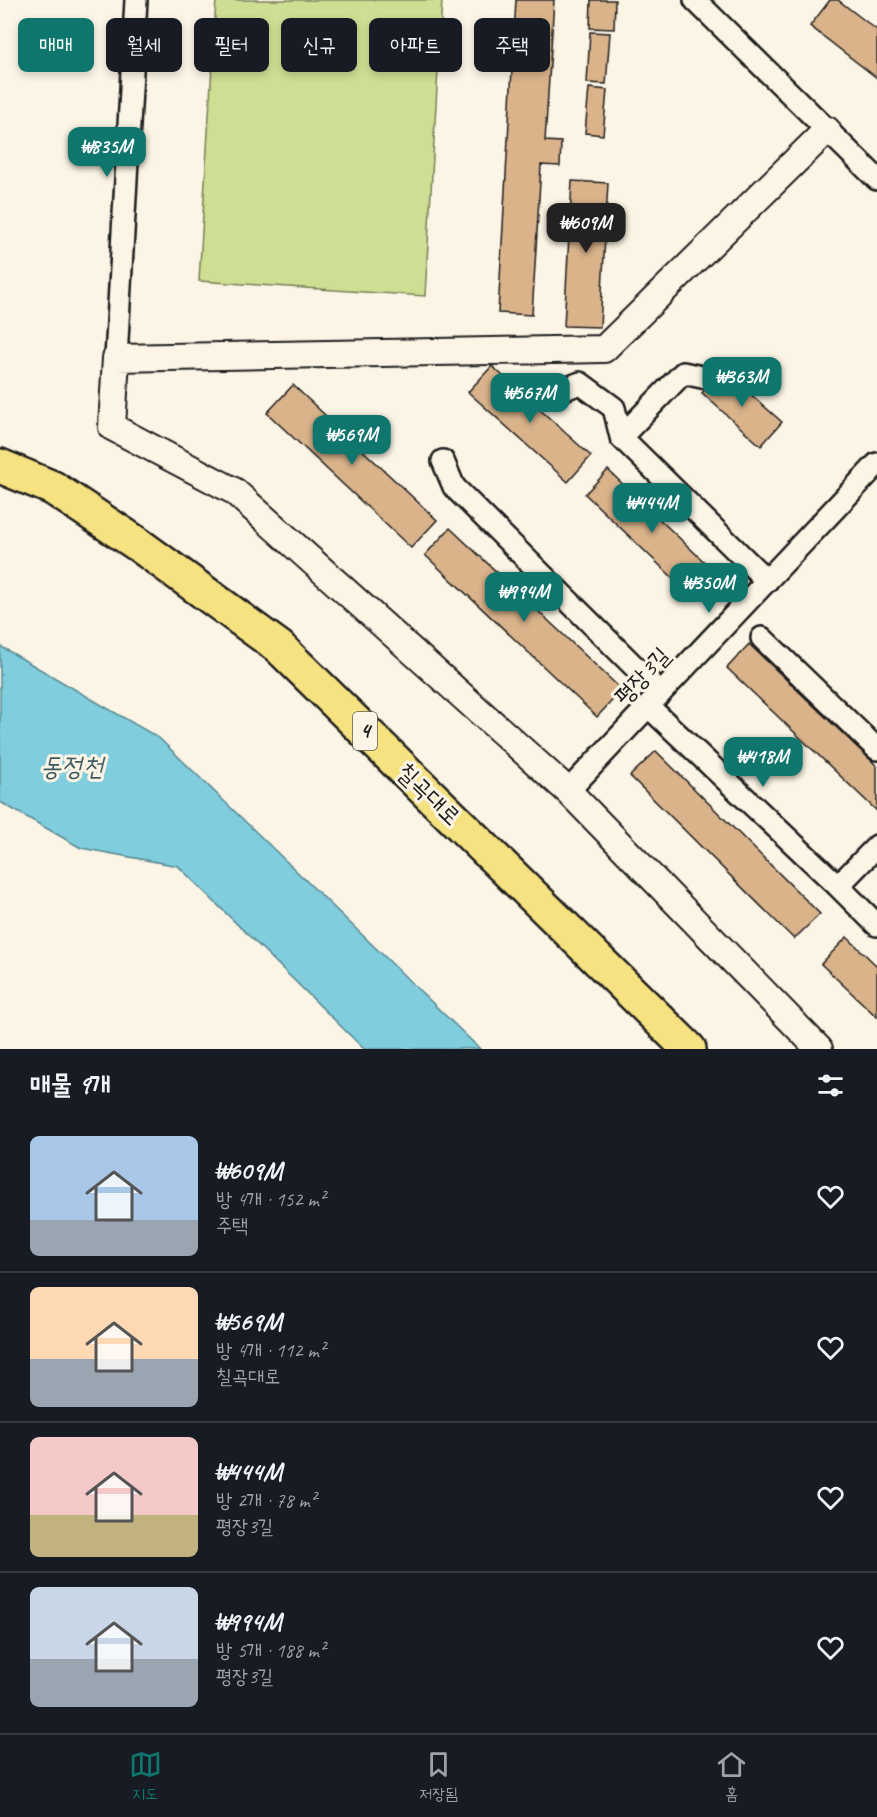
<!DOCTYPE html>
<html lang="ko">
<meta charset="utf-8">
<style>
body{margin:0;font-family:Caveat,"Poor Story",sans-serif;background:#20242c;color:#f1f3f6;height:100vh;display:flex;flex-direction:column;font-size:22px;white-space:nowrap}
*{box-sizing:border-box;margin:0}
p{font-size:20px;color:#9ea1a6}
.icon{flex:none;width:33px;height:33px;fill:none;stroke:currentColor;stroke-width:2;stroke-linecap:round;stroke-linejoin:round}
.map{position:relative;height:1049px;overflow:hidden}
.details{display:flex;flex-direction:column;background:#171b24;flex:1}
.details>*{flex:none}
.hud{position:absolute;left:18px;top:18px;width:842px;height:54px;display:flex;gap:12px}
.price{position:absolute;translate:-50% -51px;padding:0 14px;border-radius:12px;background:#0f766e;color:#fff;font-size:20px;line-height:39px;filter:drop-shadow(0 2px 3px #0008)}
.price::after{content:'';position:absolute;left:50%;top:36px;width:18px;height:14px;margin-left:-9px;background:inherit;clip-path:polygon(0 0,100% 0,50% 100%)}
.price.current{background:#222;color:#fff}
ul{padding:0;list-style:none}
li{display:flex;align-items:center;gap:18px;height:150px;padding:0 30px}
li+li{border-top:2px solid #363941}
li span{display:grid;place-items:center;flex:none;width:168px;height:120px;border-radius:9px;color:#555}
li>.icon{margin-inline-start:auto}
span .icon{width:72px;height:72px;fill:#fffc;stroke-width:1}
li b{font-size:26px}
h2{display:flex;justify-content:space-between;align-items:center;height:72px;padding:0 30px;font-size:26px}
.pill{padding:0 21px;border-radius:9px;background:#171b24;box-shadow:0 3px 9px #0003;font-size:21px;line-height:54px}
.pill.current{background:#0f766e;color:#fff}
.tab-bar{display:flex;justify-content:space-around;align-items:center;height:84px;border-top:2px solid #363941;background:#171b24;font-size:16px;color:#9ea1a6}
.tab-bar a{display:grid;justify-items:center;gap:3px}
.tab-bar .current{color:#0f766e}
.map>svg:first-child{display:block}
.green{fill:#cedf93;stroke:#757e58;stroke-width:1.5}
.water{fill:#7fcddd;stroke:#578690;stroke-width:1.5}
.building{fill:#dab38b;stroke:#1c1c1c;stroke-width:1.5}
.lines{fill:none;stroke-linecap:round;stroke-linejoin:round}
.minor-casing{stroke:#1c1c1c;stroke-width:26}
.tertiary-casing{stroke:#1c1c1c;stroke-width:30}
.primary-casing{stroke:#1c1c1c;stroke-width:38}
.minor{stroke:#fcf5e5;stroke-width:21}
.tertiary{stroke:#fcf5e5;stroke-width:26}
.primary{stroke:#f7e281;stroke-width:33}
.labels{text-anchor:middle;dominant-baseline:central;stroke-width:6;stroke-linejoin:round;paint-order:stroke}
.shield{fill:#fcf5e5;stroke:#5f5d58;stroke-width:1.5}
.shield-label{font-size:22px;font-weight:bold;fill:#1c1c1c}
.street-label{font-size:24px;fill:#1c1c1c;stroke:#fcf5e5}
.water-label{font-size:26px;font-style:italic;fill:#3f5a60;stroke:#fcf5e5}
</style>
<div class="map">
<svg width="877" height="1049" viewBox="0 0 877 1049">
<rect width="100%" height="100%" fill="#fcf5e5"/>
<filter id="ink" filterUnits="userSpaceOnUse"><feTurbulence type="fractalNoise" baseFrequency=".0167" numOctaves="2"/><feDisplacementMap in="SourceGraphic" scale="12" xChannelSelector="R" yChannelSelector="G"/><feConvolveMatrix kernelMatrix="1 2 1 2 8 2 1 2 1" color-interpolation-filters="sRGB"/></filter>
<g filter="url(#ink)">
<!-- green -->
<path class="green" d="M216 0H442L425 296 199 281Z"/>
<!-- water -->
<path class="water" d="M0 646 159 738 480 1049H364L178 866 81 848 0 802Z"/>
<!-- building -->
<path class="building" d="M516 0H554L545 141 561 142 560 166 541 165 532 315 498 313Z
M591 0H615L614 29 590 28Z
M830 0H838L877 30V78L810 26Z
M590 32 610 33 606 84 587 83Z
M589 88 607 90 603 135 585 133Z
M572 181 608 183 600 327 564 326Z
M492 366 591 456 568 482 468 392Z
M723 370 782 422 761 446 702 393Z
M293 385 437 520 411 548 267 413Z
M608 470 718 575 695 599 585 494Z
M450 528 622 690 597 717 425 555Z
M749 644 877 766V811L727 668Z
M656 751 820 914 794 939 630 776Z
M847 937 877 966V1017L821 964Z"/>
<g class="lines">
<defs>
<path id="minor" d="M695 0 877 179
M116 358 136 0
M702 377 683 373 621 437 767 581
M552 394 580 383 614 408 621 437
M443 461 454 487 661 693
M762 638 877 749
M648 706 838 886 877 846
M568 791 877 464
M838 886 877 925"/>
<path id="tertiary" d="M819 1049 568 791 234 491 112 427 116 358 604 349 827 130"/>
<path id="primary" d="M0 466 53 488 139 545 279 647 689 1049"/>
</defs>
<!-- minor casing -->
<use href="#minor" class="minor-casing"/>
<!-- tertiary casing -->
<use href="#tertiary" class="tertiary-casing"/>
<!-- primary casing -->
<use href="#primary" class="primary-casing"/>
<!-- minor -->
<use href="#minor" class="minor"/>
<!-- tertiary -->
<use href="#tertiary" class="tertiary"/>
<!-- primary -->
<use href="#primary" class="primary"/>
</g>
</g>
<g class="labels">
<!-- shield labels -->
<rect class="shield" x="353" y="712" width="24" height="38" rx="4.5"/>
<g class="shield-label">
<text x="365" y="731">4</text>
</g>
<!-- street labels -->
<g class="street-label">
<text transform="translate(642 676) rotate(-47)">평장3길</text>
<text transform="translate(429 794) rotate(44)">칠곡대로</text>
</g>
<!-- water labels -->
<g class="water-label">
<text x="72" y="766">동정천</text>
</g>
</g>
</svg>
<b class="price" style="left:107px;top:178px">₩835M</b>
<b class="price current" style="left:586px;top:254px">₩609M</b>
<b class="price" style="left:742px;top:408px">₩363M</b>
<b class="price" style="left:530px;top:424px">₩567M</b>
<b class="price" style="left:352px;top:466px">₩569M</b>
<b class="price" style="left:652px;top:534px">₩444M</b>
<b class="price" style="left:709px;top:614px">₩350M</b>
<b class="price" style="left:524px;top:623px">₩994M</b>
<b class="price" style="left:763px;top:788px">₩418M</b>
<div class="hud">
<a class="pill current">매매</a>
<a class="pill">월세</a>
<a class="pill">필터</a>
<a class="pill">신규</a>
<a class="pill">아파트</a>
<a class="pill">주택</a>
</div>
</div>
<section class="details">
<h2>매물 9개<svg class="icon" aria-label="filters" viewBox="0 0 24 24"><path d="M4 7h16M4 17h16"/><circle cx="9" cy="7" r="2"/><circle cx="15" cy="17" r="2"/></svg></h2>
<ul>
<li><span style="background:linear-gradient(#a9c7e8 70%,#9aa5b1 0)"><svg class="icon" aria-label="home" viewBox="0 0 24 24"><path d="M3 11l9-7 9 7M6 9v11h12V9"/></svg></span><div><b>₩609M</b><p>방 4개 · 152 m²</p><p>주택</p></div><svg class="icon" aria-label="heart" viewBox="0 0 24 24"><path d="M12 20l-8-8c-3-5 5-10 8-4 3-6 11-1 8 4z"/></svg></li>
<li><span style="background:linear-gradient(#ffd9b3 60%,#9aa5b1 0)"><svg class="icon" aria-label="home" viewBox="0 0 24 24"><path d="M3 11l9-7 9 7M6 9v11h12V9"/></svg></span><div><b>₩569M</b><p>방 4개 · 112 m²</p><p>칠곡대로</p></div><svg class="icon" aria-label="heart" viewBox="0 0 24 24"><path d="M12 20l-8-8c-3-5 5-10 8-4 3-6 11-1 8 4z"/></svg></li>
<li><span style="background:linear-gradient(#f6c9c9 65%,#c2b280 0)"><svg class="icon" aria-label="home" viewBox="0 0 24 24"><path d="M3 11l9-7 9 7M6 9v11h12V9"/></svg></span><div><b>₩444M</b><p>방 2개 · 78 m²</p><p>평장3길</p></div><svg class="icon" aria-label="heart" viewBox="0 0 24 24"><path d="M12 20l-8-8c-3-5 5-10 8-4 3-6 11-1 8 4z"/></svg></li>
<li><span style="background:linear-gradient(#c9d6e8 60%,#9aa5b1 0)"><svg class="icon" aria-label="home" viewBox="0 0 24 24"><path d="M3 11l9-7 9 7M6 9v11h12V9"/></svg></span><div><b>₩994M</b><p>방 5개 · 188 m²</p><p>평장3길</p></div><svg class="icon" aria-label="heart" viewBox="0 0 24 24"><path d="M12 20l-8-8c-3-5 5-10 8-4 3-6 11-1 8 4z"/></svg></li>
</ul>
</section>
<nav class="tab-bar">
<a class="current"><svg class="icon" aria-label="map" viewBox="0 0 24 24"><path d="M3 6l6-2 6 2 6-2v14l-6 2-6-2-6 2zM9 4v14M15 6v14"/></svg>지도</a>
<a><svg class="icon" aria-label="saved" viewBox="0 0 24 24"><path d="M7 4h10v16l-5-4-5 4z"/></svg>저장됨</a>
<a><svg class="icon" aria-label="home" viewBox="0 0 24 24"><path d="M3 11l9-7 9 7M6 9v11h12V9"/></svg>홈</a>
</nav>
